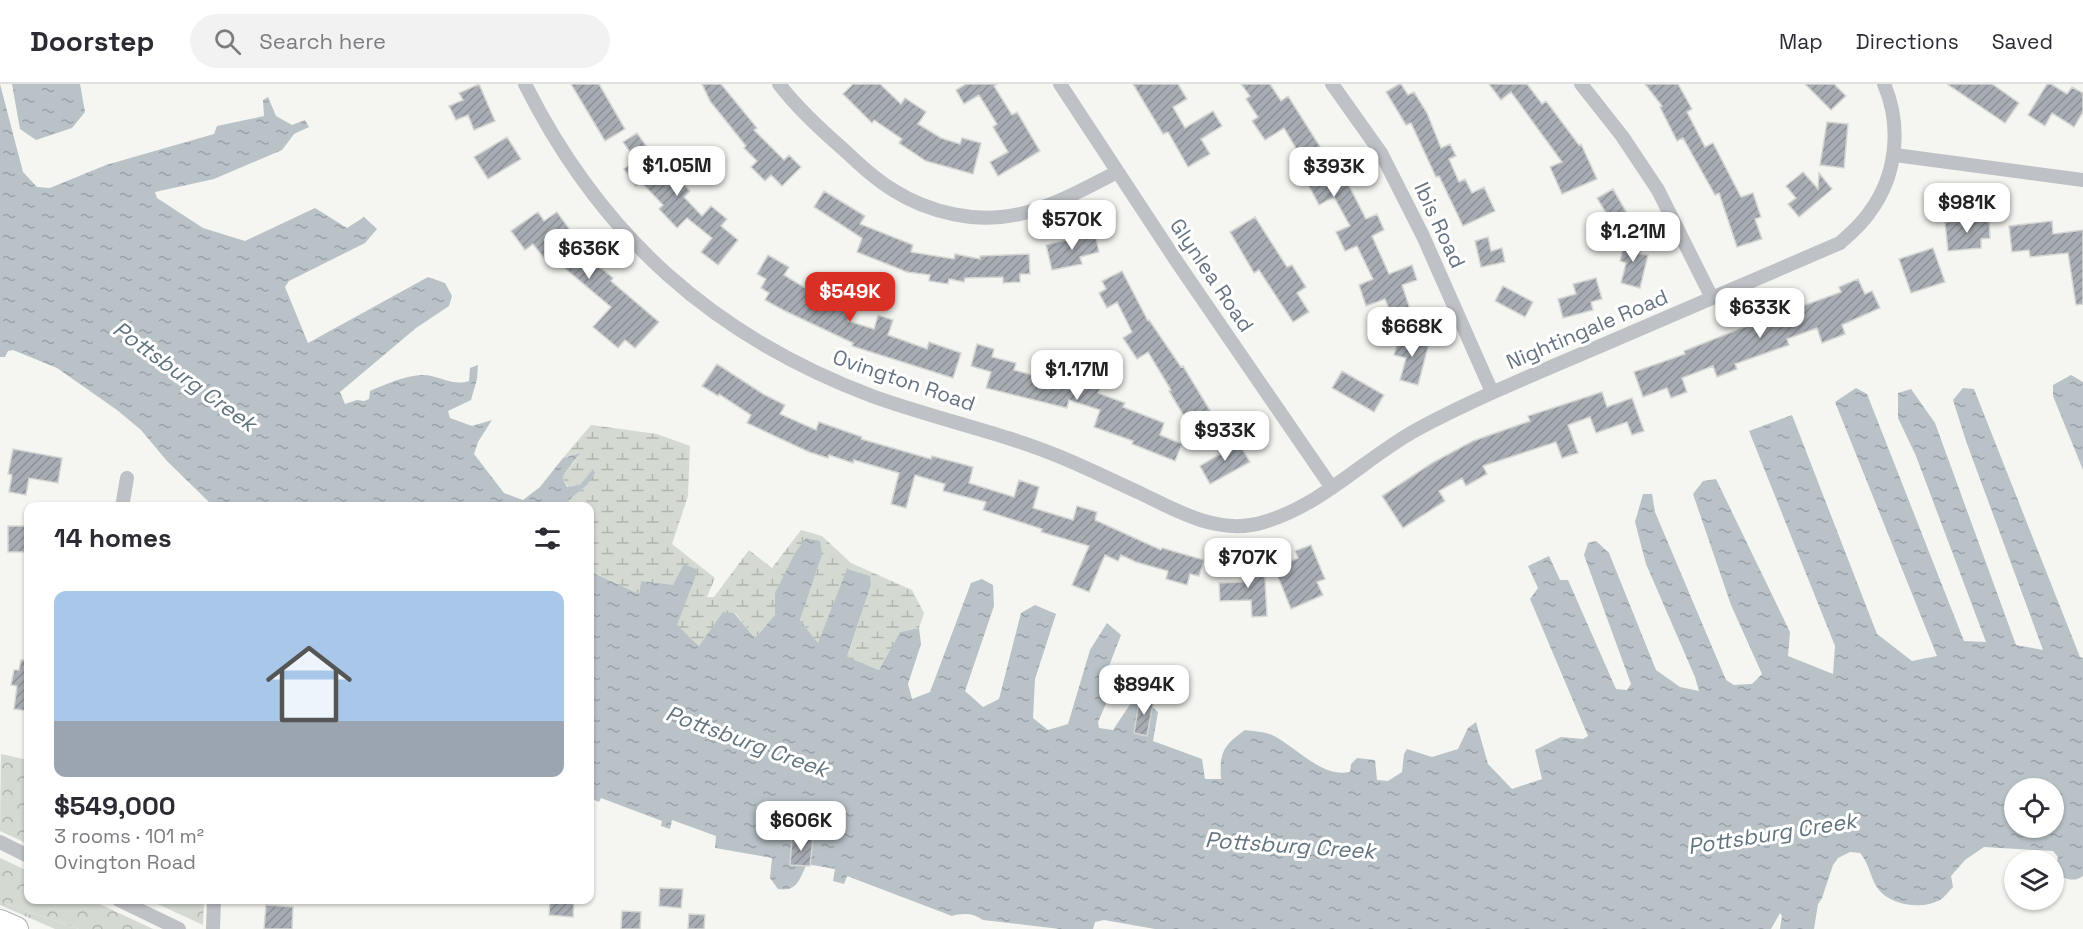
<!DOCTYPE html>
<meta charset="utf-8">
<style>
body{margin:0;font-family:"Space Grotesk",sans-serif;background:#f2f2f3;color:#2b2b33;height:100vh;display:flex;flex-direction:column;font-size:22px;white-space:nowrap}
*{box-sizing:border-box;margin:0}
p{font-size:20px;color:#7c7c81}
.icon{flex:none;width:33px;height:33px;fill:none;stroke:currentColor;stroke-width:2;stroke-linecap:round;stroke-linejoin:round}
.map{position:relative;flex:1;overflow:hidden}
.side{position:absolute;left:24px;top:418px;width:570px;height:402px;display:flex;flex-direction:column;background:#fff;border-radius:12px;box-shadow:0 2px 4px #0004}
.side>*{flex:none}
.controls{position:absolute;left:2004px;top:694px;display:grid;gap:12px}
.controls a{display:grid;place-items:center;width:60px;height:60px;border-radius:50%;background:#fff;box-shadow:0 2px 4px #0004;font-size:30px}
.price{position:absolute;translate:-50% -51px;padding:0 14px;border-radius:12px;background:#fff;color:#222;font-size:20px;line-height:39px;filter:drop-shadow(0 2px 3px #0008)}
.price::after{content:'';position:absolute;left:50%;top:36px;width:18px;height:14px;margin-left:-9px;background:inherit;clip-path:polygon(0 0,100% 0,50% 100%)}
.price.on{background:#d93025;color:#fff}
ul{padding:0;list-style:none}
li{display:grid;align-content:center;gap:12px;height:318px;padding:0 30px}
li span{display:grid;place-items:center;height:186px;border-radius:12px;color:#555}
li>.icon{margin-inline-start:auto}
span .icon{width:108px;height:108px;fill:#fffc;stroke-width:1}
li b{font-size:26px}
h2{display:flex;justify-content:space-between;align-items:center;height:72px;padding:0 30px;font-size:26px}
header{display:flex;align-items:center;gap:36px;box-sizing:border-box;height:84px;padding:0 30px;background:#fff;border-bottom:2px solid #e1e1e2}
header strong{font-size:28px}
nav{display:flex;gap:33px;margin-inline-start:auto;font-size:21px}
.search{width:420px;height:54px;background:#f2f2f3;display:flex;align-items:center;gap:15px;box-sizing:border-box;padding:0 21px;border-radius:33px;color:#7c7c81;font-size:22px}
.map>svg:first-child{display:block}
.grass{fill:url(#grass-tufts)}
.forest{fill:url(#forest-crowns)}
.wetland{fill:url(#wetland-marsh)}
.water{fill:url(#water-ripples);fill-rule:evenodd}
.building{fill:url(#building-hatch);stroke:#d6d6d4;stroke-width:1.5}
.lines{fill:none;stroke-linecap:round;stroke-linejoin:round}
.motorway-casing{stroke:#b3b6b9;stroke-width:26}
.minor{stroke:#bec1c5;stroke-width:14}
.motorway{stroke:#fff;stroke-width:24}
.labels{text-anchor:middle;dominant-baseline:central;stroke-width:6;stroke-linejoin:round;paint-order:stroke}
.street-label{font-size:21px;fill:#667381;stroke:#fff}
.water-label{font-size:22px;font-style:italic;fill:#62747e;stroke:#fff}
</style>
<header>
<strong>Doorstep</strong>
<div class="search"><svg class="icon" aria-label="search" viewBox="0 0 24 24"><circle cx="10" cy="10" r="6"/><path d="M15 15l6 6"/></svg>Search here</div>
<nav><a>Map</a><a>Directions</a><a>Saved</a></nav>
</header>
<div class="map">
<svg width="2083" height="845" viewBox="0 0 2083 845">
<defs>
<pattern id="grass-tufts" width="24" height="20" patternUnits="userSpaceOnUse" patternTransform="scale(1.5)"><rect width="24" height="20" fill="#d4dad1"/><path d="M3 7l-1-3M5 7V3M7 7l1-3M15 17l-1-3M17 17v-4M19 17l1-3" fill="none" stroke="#b0b5af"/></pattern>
<pattern id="forest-crowns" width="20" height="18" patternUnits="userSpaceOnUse" patternTransform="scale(1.5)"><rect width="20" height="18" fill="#d4dad1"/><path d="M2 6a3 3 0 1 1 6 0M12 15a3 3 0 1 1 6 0" fill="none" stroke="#b0b5af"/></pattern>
<pattern id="wetland-marsh" width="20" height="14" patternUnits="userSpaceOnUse" patternTransform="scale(1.5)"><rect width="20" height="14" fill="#d4dad1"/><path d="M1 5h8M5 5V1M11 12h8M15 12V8" fill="none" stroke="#b0b5af"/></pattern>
<pattern id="water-ripples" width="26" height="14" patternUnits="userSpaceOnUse" patternTransform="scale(1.5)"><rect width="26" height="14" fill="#b8c2c7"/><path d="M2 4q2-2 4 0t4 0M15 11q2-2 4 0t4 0" fill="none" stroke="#99a2a7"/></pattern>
<pattern id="building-hatch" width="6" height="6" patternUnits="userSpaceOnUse" patternTransform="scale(1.5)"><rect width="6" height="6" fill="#a7adb3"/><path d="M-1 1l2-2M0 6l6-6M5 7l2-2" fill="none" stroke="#8c9197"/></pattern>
</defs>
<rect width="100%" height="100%" fill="#f5f5f1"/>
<!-- grass -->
<path class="grass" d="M0 818 79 845H55L0 821Z"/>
<!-- forest -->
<path class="forest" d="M1 670 28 676V760L0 747Z
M0 774 28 787V816H91L153 845H79L0 818Z
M149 816H204L203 841Z"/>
<!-- wetland -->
<path class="wetland" d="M591 341 657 350 690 362 688 412 672 460 715 494 707 513H714L749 466 772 484 801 446 822 452 851 479 912 506 924 529 919 544 900 548 879 586 847 574 871 501 818 559 800 536 822 471 775 509V531L755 554 735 529 699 562 676 541 673 502 641 497 639 510 595 489 590 493V423H566L568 417 587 401 592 386 581 401 568 403 562 393 575 377 579 369 563 374Z"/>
<!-- water -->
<path class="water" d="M0 0 23 88 37 103 50 104 106 81 214 50 217 42 264 32 263 16 268 13 276 32 292 41 305 36 309 43 294 50 282 66 214 95 155 108 157 114 203 144 245 157 315 124 347 144 364 133 377 145 365 159 289 197 285 203 308 259 428 193 445 199 452 212 449 222 416 244 340 308 345 320 357 316 364 317 369 315 370 307C386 300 404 292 421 291 438 290 452 303 469 297L470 284 478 281 477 295 471 316 448 327 450 334 472 342 492 336 478 358 474 370 504 409 523 416 540 403 563 374 580 369 562 393 567 403 580 401 593 385 595 389 587 401 568 417 566 423H212V421L167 377 141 346 117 326 57 284 13 266 8 267 5 273H0Z
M12 0H80L85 28 72 44 36 56 20 45Z
M2071 291 2083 298V386L2053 312V301Z
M1856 304 1867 310 1964 557 1986 558 1916 372 1898 334V309L1911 305 1935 339 2016 561 2043 566 1966 357 1953 316 1963 304 1974 305 2080 573 2083 574V792C2074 799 2062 795 2055 787L2058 773 2053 767 1984 763 1965 776 1951 792 1953 803C1949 807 1944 814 1940 816 1922 826 1891 821 1879 806 1870 795 1870 780 1860 769L1850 768 1838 774 1833 781 1822 814 1818 820 1814 845H1780L1782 832 1780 829 1771 845H1155L1104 836 1095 838 1093 845H1060L983 836C973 829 963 829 952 832L847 792 844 800 833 797 835 785 807 780C799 795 798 808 778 805L770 794 772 774 715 764 716 752 672 736 670 745 661 742 662 737 601 714 599 718 592 715 594 710 590 705V493L594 489 639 510 641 497 673 501 684 480 698 486 677 541 699 562 723 528 734 529 755 554 775 531V509L795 469 806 454 820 457 822 471 800 536 818 559 847 485 870 492 871 501 847 573 879 586 900 548 919 544 921 560 908 600 912 615 930 608 971 499 982 495 993 501 994 522 965 607 983 623 999 615 1021 529 1035 521 1056 530 1035 595 1033 634 1048 646 1068 640 1090 566 1107 539 1121 551 1109 582 1112 606 1098 638 1099 644 1113 646 1131 619 1144 616 1158 628 1153 657 1202 675 1205 695H1221C1219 668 1224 661 1245 646 1253 647 1265 648 1272 651 1297 663 1321 694 1350 688L1351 680 1357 674 1375 676 1377 696 1388 697 1402 688 1404 670 1407 665 1432 673 1458 665 1468 644 1476 638 1488 680 1512 705 1542 695 1535 666 1561 653 1583 655 1588 652 1530 515 1538 504 1528 482 1549 472 1560 496H1568L1616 605 1627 606 1631 600 1584 471 1588 459 1596 457 1609 469 1656 586 1680 603 1699 607 1695 593 1646 480 1635 438 1643 410H1652L1655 428 1726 596 1734 601 1752 600 1762 590 1731 521 1693 410 1703 397 1716 395 1790 548 1788 572 1833 590 1835 562 1749 347 1792 331 1877 550 1912 577 1937 572 1835 318ZM2014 705H2054V744H2014Z"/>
<!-- building -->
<path class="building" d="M479 0 495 37 474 46 468 31 456 36 449 22 463 16 459 9Z
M571 0H599L625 45 605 57Z
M702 0H721L757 44 754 46 784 76 789 71 801 83 782 102 771 91 765 97 751 83 757 77 744 64 746 62 710 17Z
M853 0H880L901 20 905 14 926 28 918 40 941 54 960 60 962 54 981 59 973 90 926 77 899 59 902 55 874 36 872 39 843 10Z
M966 0H997L994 2 1012 31 1017 28 1040 67 998 92 990 78 1008 68 993 43 997 40 979 11 964 20 956 6Z
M1133 0H1178L1187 15 1173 23 1185 44 1213 27 1222 42 1201 55 1210 70 1188 83 1168 48 1163 50Z
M1241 0H1270L1281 17 1288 12 1336 88 1341 86 1366 135 1377 130 1384 146 1372 152 1389 190 1412 181 1417 196 1402 201 1412 231 1394 238 1385 215 1366 222 1359 201 1373 195 1357 162 1345 167 1336 148 1350 142 1334 113 1319 121 1309 102 1316 98 1284 44 1265 56 1252 37 1258 33 1246 15 1250 12Z
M1399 0H1401L1408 11 1414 8 1427 29 1441 64 1450 60 1456 72 1449 75 1459 98 1465 95 1472 109 1484 103 1495 127 1463 142 1439 92 1436 93 1411 39 1406 41 1386 8Z
M1489 0H1527L1542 20 1546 17 1579 61 1581 60 1597 95 1562 110 1550 83 1562 78 1511 8 1501 16Z
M1645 0H1678L1692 25 1687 28 1705 63 1713 59 1741 113 1753 109 1761 133 1755 135 1762 155 1737 163 1719 109 1715 111 1683 54 1677 57 1660 23 1662 22Z
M1805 0H1834L1846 12 1831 26Z
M1947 0H1992L2019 19 2005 39Z
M2047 0H2051L2067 10 2072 3 2083 9V28L2074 43 2052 29 2045 42 2028 31Z
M1827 38 1848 40 1844 84 1820 81Z
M637 49 654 73 668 63 676 73 665 81 690 107 684 113 702 132 711 122 727 135 721 142 738 156 718 181 701 168 712 154 687 134 677 144 659 125 663 121 641 98 636 102 624 85 636 76 623 58Z
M507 53 521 75 488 95 474 73Z
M1803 88 1818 105 1819 89 1832 105 1799 133 1788 120 1796 114 1786 102Z
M1613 105 1631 136 1603 153 1593 137 1606 129 1597 114Z
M824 107 865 132 860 140 913 161 911 168 954 175 955 170 980 175V172L1029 170 1030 190H1020V198L1003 199V193L965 194 964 198 949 195 948 200 929 197 930 191 907 188 857 168 862 154 814 123Z
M538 128 544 137 557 128 570 146 562 152 613 194 611 197 659 238 635 264 625 256 618 264 593 243 611 223 549 171 544 174 533 160 525 166 511 147Z
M1255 133 1287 183 1292 181 1306 203 1297 209 1309 228 1293 238 1259 186 1254 189 1230 148Z
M1989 134 1990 154 1981 155V164L1948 167 1945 138Z
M2052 137 2053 150 2083 146V220L2076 221 2068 169 2030 173 2029 166 2012 168 2009 142Z
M1095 149 1099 168 1080 173 1082 180 1052 186 1046 161Z
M1488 153 1491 167 1502 164 1505 178 1481 183 1475 157Z
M1626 154 1643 158 1640 170 1648 171 1640 204 1621 199 1626 179 1620 177Z
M1933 164 1945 198 1911 209 1899 175Z
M768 171 789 183 784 191 810 207 811 205 854 225 848 237 874 245 878 231 893 236 888 251 927 265 929 258 961 269 953 294 852 262 853 259 783 226 765 216 769 209 761 204 766 195 757 190Z
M1122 187 1148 237 1149 236 1181 283 1183 282 1214 333 1206 338 1210 345 1197 354 1169 307 1171 306 1148 268 1137 275 1123 254 1132 248 1117 218 1107 224 1099 209 1106 205 1102 197Z
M1596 194 1602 215 1591 218 1593 226 1563 234 1558 215 1576 210 1573 200Z
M1858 195 1865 210 1872 207 1880 224 1842 241 1845 250 1822 259 1817 244 1787 255 1789 261 1735 280 1737 285 1717 293 1713 282 1682 294 1687 308 1671 314 1667 304 1643 313 1634 288 1685 270 1684 267 1742 244 1841 208 1839 203Z
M1503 202 1533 218 1525 233 1495 217Z
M1400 251 1429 259 1418 301 1400 296 1406 274 1394 271Z
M977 260 994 265 992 273 1016 279 1014 286 1043 294 1045 286 1061 290 1060 293 1081 298 1084 291 1103 298 1098 309 1125 319 1123 323 1164 339 1160 351 1182 360 1175 377 1132 360 1133 357 1094 343 1100 326 1069 316 1067 324 986 304 991 288 971 282Z
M717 280 763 310 785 321 780 330 816 346 819 338 862 353 861 355 931 375 932 372 973 383 969 399 1014 413 1019 396 1039 403 1033 424 1073 436 1077 422 1097 428 1095 436 1161 466 1162 464 1204 476 1199 492 1190 490 1187 501 1166 495 1168 487 1136 478 1121 471 1118 477 1105 471 1089 508 1072 501 1089 462 1041 448 1042 445 983 426 986 418 943 407 945 400 915 391 906 424 891 420 899 389 854 376 853 379 829 371 828 374 809 368 747 339 751 331 719 310 718 312 702 302Z
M1342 287 1384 311 1374 328 1332 304Z
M1602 308 1607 323 1632 314 1644 347 1632 351 1627 338 1596 349 1590 333 1568 341 1578 369 1562 374 1556 358 1483 382 1487 390 1466 402 1462 394 1439 407 1445 417 1403 444 1382 412 1432 379 1473 357 1530 337 1528 332Z
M1237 356 1250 378 1210 400 1200 382 1220 370 1218 367Z
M13 365 62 374 58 399 29 394 26 411 9 408 12 391 8 390Z
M8 442H27L26 468H8Z
M1311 461 1325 495 1317 498 1323 511 1291 525 1274 483 1298 474 1295 467Z
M1264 478 1267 532 1252 533 1251 516 1220 517 1219 499 1243 498 1242 479Z
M21 576H28V627L14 625 17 602 11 601 14 586H19Z
M1140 612 1154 614 1147 652 1134 649Z
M792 754 813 755 810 782 790 781Z
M660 804 683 805 681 824 659 822Z
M550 816H574L573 833 549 831Z
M266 821 293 823 292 845H264Z
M622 827 641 828 640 845H621Z
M689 830 705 831 704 845H688Z"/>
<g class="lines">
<defs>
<path id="motorway" d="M0 838 16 845"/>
</defs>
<!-- motorway casing -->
<use href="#motorway" class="motorway-casing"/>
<!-- minor -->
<path class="minor" d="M525 0C601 152 713 252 872 312 935 335 1001 348 1063 374 1089 385 1114 397 1140 409 1179 428 1220 452 1264 438 1322 421 1364 375 1416 346 1472 316 1532 291 1591 266 1674 230 1757 195 1840 159 1850 150 1861 141 1869 129 1897 92 1902 42 1884 0
M779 0C798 25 820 45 843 65 859 80 875 95 893 106 929 129 978 140 1020 130 1054 122 1086 104 1117 88
M1060 0 1177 178 1332 404
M1332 0 1381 69 1423 152 1492 308
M1581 0 1622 52 1658 106 1712 214
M1895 71 2083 96
M122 423 127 394
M0 758 28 772
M119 816 179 845
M213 845 214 816"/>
<!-- motorway -->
<use href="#motorway" class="motorway"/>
</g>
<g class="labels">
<!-- street labels -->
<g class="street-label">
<text transform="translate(1440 141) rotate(65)">Ibis Road</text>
<text transform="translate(1212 191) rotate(56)">Glynlea Road</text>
<text transform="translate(1587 245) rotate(-23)">Nightingale Road</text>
<text transform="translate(904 296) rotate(19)">Ovington Road</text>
</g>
<!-- water labels -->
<g class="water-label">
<text transform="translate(185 292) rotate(36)">Pottsburg Creek</text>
<text transform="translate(747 657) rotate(20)">Pottsburg Creek</text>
<text transform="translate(1772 749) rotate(-9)">Pottsburg Creek</text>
<text transform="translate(1290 761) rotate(4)">Pottsburg Creek</text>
</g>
</g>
</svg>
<div class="controls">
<a><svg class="icon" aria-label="locate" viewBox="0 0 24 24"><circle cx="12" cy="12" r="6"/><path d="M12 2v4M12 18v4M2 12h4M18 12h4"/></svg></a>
<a><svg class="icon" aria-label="layers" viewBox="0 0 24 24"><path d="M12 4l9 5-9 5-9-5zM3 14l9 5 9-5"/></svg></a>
</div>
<b class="price" style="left:677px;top:113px">$1.05M</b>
<b class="price" style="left:1334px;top:114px">$393K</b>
<b class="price" style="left:1967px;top:150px">$981K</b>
<b class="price" style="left:1072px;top:167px">$570K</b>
<b class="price" style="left:1633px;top:179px">$1.21M</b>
<b class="price" style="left:589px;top:196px">$636K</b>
<b class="price on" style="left:850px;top:239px">$549K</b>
<b class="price" style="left:1760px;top:255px">$633K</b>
<b class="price" style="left:1412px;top:274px">$668K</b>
<b class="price" style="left:1077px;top:317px">$1.17M</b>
<b class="price" style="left:1225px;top:378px">$933K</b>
<b class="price" style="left:1248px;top:505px">$707K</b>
<b class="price" style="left:1144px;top:632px">$894K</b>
<b class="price" style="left:801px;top:768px">$606K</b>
<section class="side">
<h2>14 homes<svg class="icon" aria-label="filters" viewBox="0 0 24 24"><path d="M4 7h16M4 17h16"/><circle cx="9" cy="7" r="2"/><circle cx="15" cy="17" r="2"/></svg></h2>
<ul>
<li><span style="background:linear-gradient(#a9c7e8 70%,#9aa5b1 0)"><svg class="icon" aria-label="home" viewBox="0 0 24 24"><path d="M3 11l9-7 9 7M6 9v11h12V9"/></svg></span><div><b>$549,000</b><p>3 rooms · 101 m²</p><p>Ovington Road</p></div></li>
</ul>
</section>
</div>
